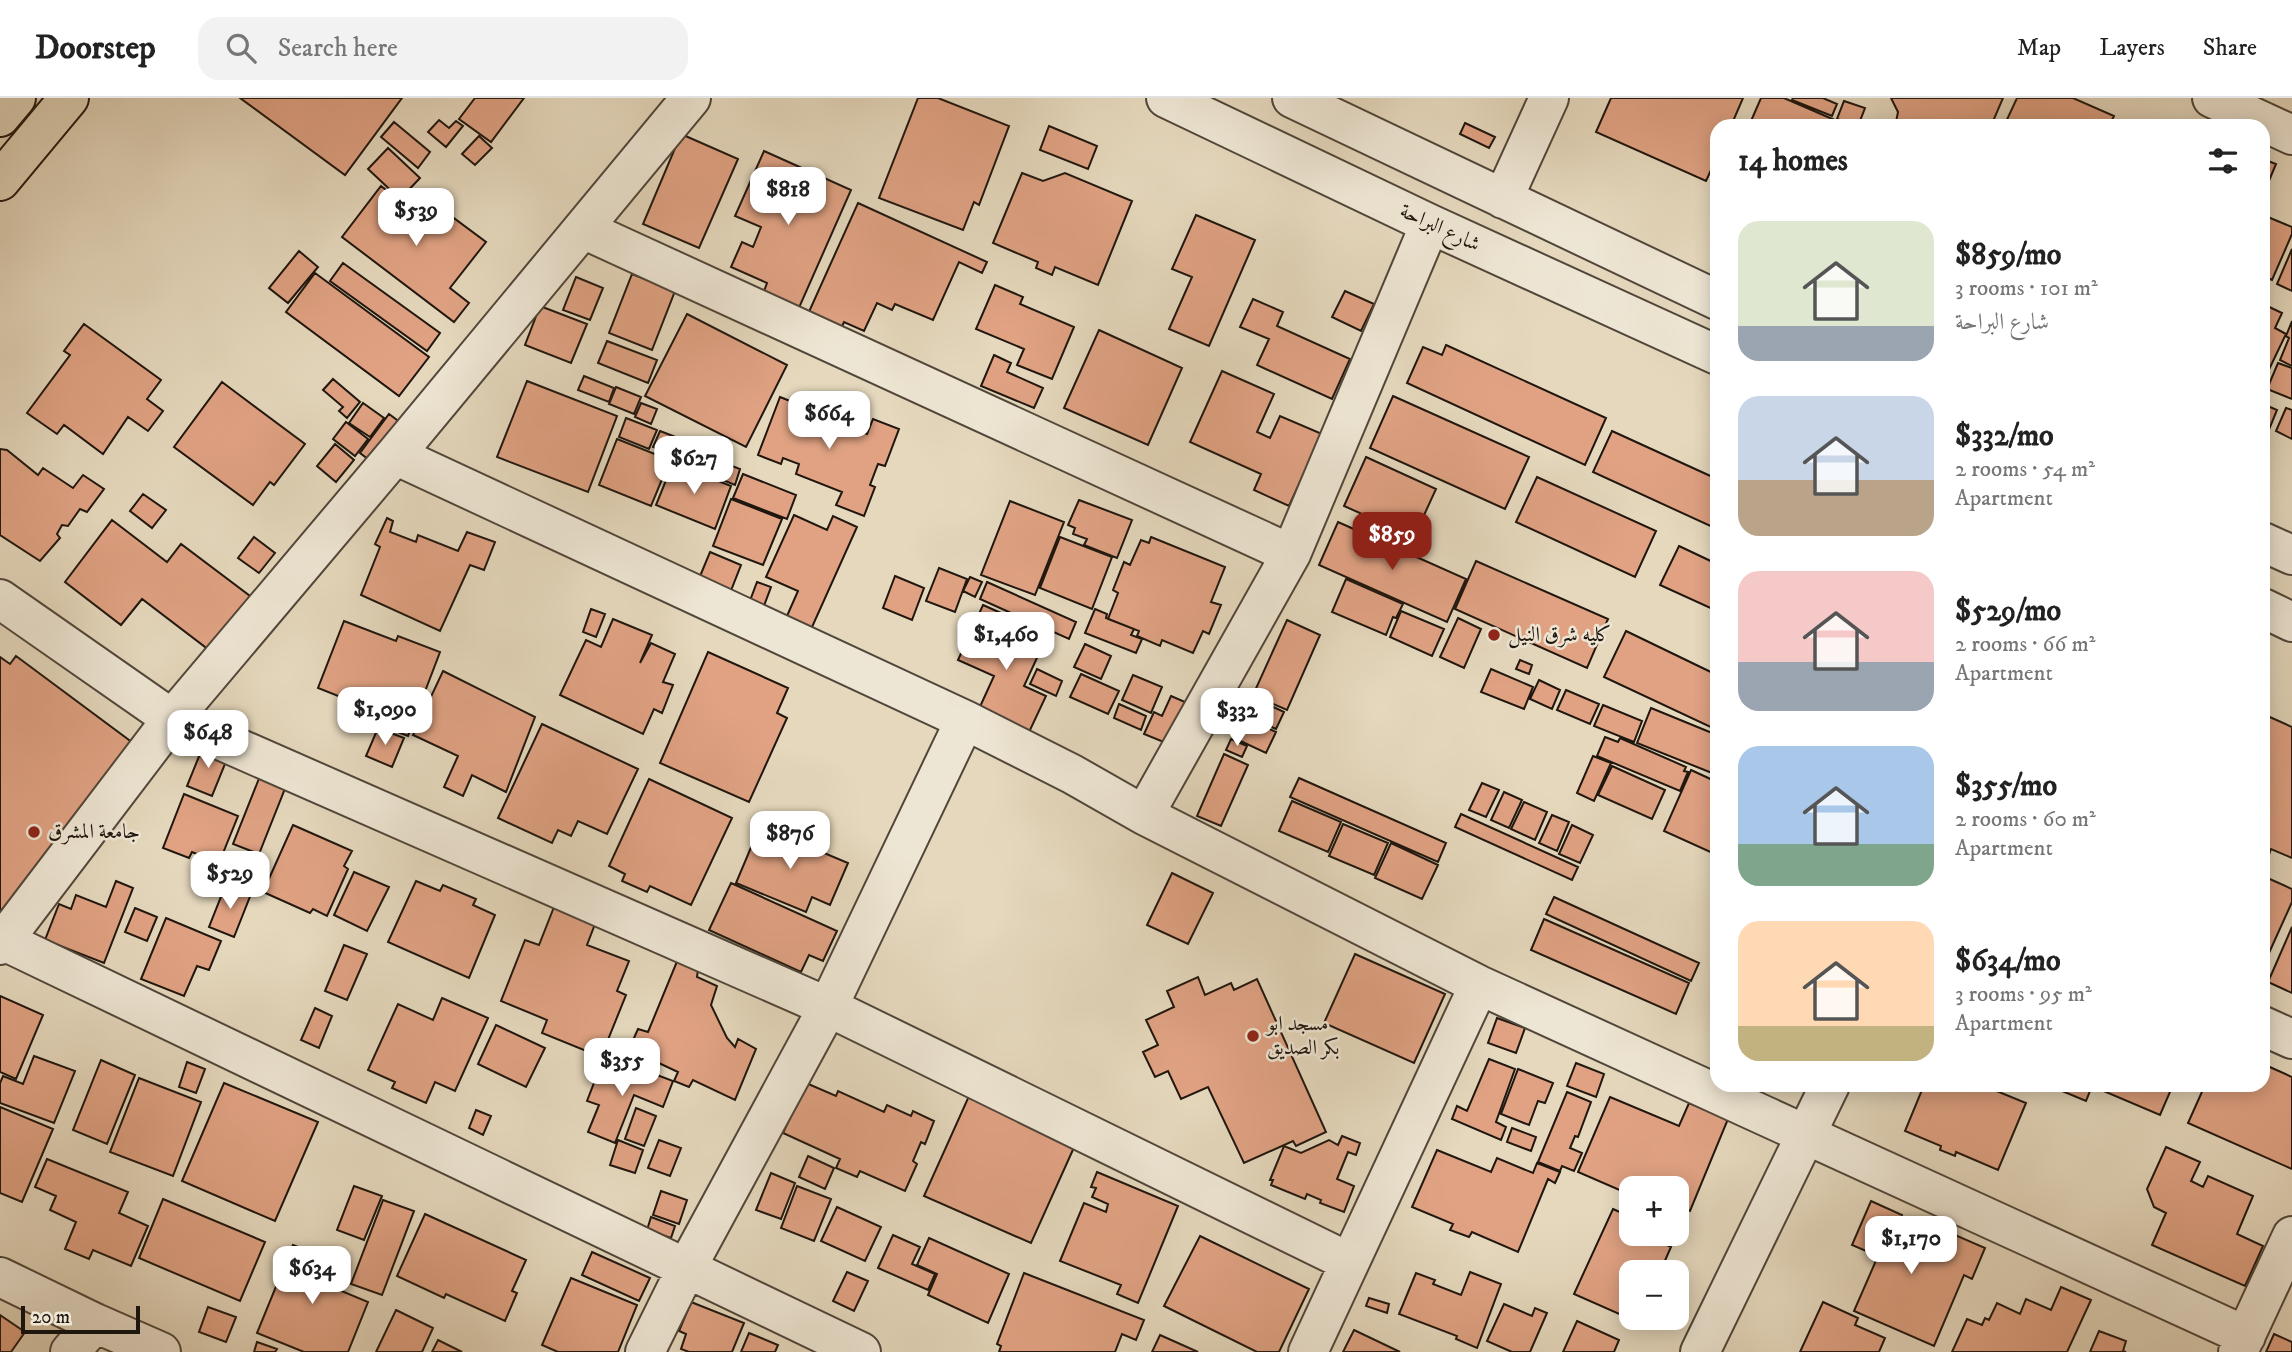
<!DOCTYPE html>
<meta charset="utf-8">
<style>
body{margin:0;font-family:"IM FELL DW Pica",Amiri,serif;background:#f2f2f2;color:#222;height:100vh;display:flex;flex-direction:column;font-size:26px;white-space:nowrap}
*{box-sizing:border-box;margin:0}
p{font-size:23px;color:#767676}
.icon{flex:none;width:38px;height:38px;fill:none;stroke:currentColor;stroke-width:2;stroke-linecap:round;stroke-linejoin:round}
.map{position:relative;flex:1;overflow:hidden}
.panel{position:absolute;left:1710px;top:21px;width:560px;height:973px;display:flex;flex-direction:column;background:#fff;border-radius:21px;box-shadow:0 4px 18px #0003}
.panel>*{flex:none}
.controls{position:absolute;left:1619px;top:1078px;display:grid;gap:14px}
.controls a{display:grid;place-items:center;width:70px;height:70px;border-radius:14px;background:#fff;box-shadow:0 4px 18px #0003;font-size:35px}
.scale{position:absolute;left:21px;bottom:18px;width:119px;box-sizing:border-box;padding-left:7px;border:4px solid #1f160e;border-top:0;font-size:19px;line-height:24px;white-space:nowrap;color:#1f160e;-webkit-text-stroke:5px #eee6d4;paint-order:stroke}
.price{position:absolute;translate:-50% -60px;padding:0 16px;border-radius:14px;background:#fff;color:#222;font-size:23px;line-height:46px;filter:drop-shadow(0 2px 4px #0008)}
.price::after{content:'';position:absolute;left:50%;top:42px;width:21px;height:16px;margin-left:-10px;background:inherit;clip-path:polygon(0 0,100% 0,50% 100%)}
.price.active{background:#8f2418;color:#fff}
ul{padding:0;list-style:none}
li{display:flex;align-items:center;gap:21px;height:175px;padding:0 28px}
li span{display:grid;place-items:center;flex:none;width:196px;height:140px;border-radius:21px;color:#555}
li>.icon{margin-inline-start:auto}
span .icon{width:84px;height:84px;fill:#fffc;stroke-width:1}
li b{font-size:30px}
h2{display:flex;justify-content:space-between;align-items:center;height:84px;padding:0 28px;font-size:30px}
header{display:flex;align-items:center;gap:42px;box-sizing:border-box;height:98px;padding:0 35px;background:#fff;border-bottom:2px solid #e0e0e0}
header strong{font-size:33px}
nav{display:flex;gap:38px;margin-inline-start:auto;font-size:24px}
.search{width:490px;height:63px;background:#f2f2f2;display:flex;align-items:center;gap:18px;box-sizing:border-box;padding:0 24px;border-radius:21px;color:#767676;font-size:26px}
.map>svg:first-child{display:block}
.building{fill:#e0a283;stroke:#1f160e;stroke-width:2}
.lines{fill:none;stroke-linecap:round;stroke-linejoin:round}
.minor-casing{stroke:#50463a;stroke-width:42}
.major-casing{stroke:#1f160e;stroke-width:42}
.minor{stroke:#eee6d4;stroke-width:38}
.major{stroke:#e5d8bd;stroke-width:38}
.poi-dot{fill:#8f2418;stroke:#eee6d4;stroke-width:2.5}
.labels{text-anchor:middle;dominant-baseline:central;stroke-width:5;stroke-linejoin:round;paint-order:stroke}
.street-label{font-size:21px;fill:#1f160e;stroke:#eee6d4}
.poi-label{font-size:21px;fill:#1f160e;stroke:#eee6d4;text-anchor:start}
</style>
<header>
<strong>Doorstep</strong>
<div class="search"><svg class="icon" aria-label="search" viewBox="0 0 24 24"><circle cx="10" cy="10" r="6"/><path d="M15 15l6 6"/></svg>Search here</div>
<nav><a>Map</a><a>Layers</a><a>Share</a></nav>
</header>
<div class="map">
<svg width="2292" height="1254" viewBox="0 0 2292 1254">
<rect width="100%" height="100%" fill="#e5d8bd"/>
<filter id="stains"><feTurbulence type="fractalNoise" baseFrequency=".00286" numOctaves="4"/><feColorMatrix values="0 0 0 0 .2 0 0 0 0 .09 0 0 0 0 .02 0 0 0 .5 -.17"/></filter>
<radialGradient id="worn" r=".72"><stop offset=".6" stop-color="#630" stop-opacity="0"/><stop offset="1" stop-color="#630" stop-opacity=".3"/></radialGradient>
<!-- building -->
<path class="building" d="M240 0H402L345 77Z
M475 0H524L491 44 459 21Z
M918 0H938L1009 28 979 107 974 104 963 132 879 100Z
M1611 0H1743L1731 28H1717V59L1706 83 1596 34Z
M1761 0H1784L1844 26 1763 28 1751 23Z
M1793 0H1823L1837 6 1832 18 1792 2Z
M1891 0H2003L1991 28H1904L1896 24 1898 14Z
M2017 0H2073L2114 18 2109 28H2004Z
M1844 3 1865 10 1858 28 1837 21Z
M439 22 449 30 456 23 463 28 446 49 428 34Z
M394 24 430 54 418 70 381 39Z
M1465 25 1495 39 1489 50 1460 36Z
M1049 28 1097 48 1088 71 1040 52Z
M681 36 738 61 699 150 643 126Z
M479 38 492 50 475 67 462 56Z
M388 50 420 80 400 101 368 71Z
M764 53 851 92 798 212 763 196 767 185 731 169 742 144 753 149 761 129 735 118Z
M2263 61 2276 66 2263 97Z
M1022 75 1043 83 1065 75 1132 103 1098 187 1055 169 1052 177 1036 170 1038 164 993 145Z
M381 88 402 104 406 98 444 127 451 118 486 144 450 190 469 205 454 224 342 139Z
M858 105 987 164 982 175 959 164 933 222 895 206 892 212 877 205 864 233 844 224 841 231 808 216Z
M1196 117 1255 142 1209 248 1169 231 1192 179 1172 171Z
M2263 117 2292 129V136L2272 182 2263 178Z
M2292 151V193L2277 186Z
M299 153 318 169 288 205 269 190Z
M343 165 440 235 427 253 330 183Z
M315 175 429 259 399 298 286 214Z
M632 176 675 193 652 252 609 235Z
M576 179 603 190 590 222 563 212Z
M995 187 1023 199 1020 206 1074 229 1052 281 1017 267 1024 251 976 231Z
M1345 193 1374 206 1361 233 1332 219Z
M1253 201 1283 214 1277 228 1350 261 1332 301 1257 267 1269 241 1240 229Z
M2263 206 2282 215 2275 230 2286 236 2263 284Z
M540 208 587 226 571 265 525 247Z
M687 216 787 267 746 349 645 298Z
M2292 223V268L2280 262 2289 240 2286 238Z
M84 226 161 282 147 301 163 313 148 333 128 319 103 356 64 327 57 336 27 315 70 257 64 253Z
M1099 232 1182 270 1148 347 1064 310Z
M607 243 657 262 648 285 598 265Z
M1446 247 1606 320 1585 367 1407 285 1423 249 1442 257Z
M994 257 1011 265 1007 274 1043 290 1034 310 981 288Z
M2278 265 2292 270V301L2267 291Z
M1222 273 1274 296 1257 334 1270 340 1280 318 1322 336 1289 408 1254 392 1261 376 1190 344Z
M584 278 614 290 609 304 578 292Z
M333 281 360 304 347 320 339 313 343 309 323 292Z
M527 283 617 318 588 394 497 359Z
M222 284 305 346 274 387 270 384 253 407 174 349Z
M616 289 641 299 634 316 609 306Z
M1393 298 1529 359 1505 411 1370 350Z
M780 299 805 309 806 305 829 314 825 321 867 336 873 321 899 331 885 368 878 366 870 387 875 389 864 418 836 407 842 394 796 376 799 366 783 360 781 366 758 357Z
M363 305 384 320 370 339 349 325Z
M641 305 657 311 651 326 635 319Z
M2263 306 2277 312 2268 334 2263 332Z
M2286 310 2292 312V341L2276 333Z
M389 316 401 325 372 364 360 355Z
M626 320 657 332 649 351 619 339Z
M346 324 368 341 355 358 333 341Z
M660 333 681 341 675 357 653 349Z
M1612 333 1717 381V431L1593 374Z
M617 341 670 362 651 408 599 387Z
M335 346 354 362 336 384 317 368Z
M0 351 7 352 38 377 43 370 73 390 83 377 104 391 87 414 80 411 68 428 62 427 57 436 60 440 40 463 0 437Z
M1366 359 1436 391 1414 439 1344 408Z
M714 361 740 371 735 387 708 376Z
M673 365 731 388 715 431 656 407Z
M743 376 796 397 787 421 733 400Z
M1537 379 1656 433 1635 479 1516 424Z
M143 396 166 412 152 430 130 413Z
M731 401 782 421 763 467 713 448Z
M1079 402 1132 422 1117 460 1084 447 1087 441 1073 436 1075 430 1068 427Z
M1010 403 1064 424 1035 497 981 477Z
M794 417 827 432 833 418 857 429 808 538 783 527 798 493 766 479Z
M387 420 393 423 390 434 416 444 418 437 458 453 467 434 495 444 484 472 470 467 440 533 361 497 380 449 375 446Z
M112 422 167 464 181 446 254 501 213 555 142 501 121 527 65 484Z
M1338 424 1466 481 1447 524 1319 467Z
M254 439 275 455 259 475 238 460Z
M1060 439 1112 459 1092 511 1040 490Z
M1151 439 1225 469 1211 504 1221 507 1209 536 1203 533 1193 555 1162 542 1160 548 1137 538 1139 533 1108 521 1118 495 1113 492 1124 464 1130 467 1141 442 1149 445Z
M1679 448 1717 466V513L1660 487Z
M710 454 741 467 730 495 698 483Z
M1476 463 1608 521 1587 570 1455 511Z
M939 470 967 481 955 514 926 503Z
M895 478 924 490 912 522 883 510Z
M970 479 982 484 975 499 963 493Z
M1346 481 1403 506 1396 520 1393 519 1386 537 1332 514Z
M757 484 771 489 762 513 748 508Z
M987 484 1076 524 1069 541 980 501Z
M983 507 1048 536 1024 588 1046 598 1023 647 973 624 994 578 958 562Z
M591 511 605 516 596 539 583 534Z
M1095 511 1107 516 1106 520 1134 531 1131 537 1142 541 1136 555 1085 535Z
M1401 513 1444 531 1432 558 1390 539Z
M1458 520 1481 531 1464 570 1440 559Z
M613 521 652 537 640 565 651 545 675 556 663 584 673 587 662 615 654 611 643 636 560 597 586 542 601 549Z
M1287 522 1320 537 1287 612 1253 597Z
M344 523 396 543 398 538 440 554 408 638 347 615 351 603 318 590Z
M1626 533 1717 577V632L1604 579Z
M1085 546 1111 558 1101 581 1074 569Z
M708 554 788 590 777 615 787 620 749 704 660 665Z
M16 558 133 645 0 822V559L10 566Z
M1520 562 1532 567 1529 576 1516 571Z
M1037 571 1062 583 1056 598 1030 586Z
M1491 571 1533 589 1524 611 1481 594Z
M443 573 535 619 506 694 472 677 463 698 444 689 458 658 413 637Z
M1081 576 1119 593 1108 616 1070 599Z
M1133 577 1162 589 1151 615 1122 602Z
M1539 582 1560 592 1552 611 1530 601Z
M1566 592 1599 606 1590 626 1557 612Z
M1171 598 1185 604 1166 645 1144 636 1154 614 1162 618Z
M1254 600 1284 614 1276 631 1246 618Z
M1119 606 1146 618 1141 632 1114 620Z
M1603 607 1642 623 1634 644 1594 628Z
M1651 610 1717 637V677L1637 645Z
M2263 616 2292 629V760L2271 751 2267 762 2263 760Z
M1243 619 1276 634 1266 655 1234 640Z
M542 626 638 671 607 736 578 723 571 738 558 732 552 745 498 720Z
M378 630 404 640 392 669 366 658Z
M1605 639 1618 644 1620 640 1686 669 1684 673 1688 674 1680 693 1597 658Z
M1231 641 1247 648 1242 659 1226 652Z
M204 646 229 656 212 698 187 688Z
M1224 656 1248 667 1221 728 1197 718Z
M1593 658 1611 665 1594 703 1577 695Z
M1612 668 1665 692 1652 721 1598 697Z
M1691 672 1717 684V757L1664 733Z
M260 678 286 688 259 756 233 746Z
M1299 680 1446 745 1438 764 1290 699Z
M649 681 732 720 691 807 650 788 647 794 622 783 625 776 609 768Z
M1482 685 1499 692 1486 719 1469 712Z
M1504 694 1522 702 1509 730 1491 722Z
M184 696 238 718 219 765 192 754 189 760 163 750Z
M1292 703 1341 724 1328 754 1279 733Z
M1524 704 1547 714 1535 742 1511 731Z
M1461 716 1578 769 1572 782 1455 729Z
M1552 717 1569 724 1557 753 1539 745Z
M1343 726 1388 745 1374 777 1329 758Z
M293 727 352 753 344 768 348 771 327 818 313 811 310 815 263 794Z
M1572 727 1593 737 1580 765 1559 756Z
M760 728 848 765 830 807 812 799 806 814 736 785Z
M1391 745 1438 767 1422 801 1375 780Z
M354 774 389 789 367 833 334 817Z
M1172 775 1213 795 1188 846 1147 827Z
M2263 778 2292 791V804L2269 855 2263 853Z
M116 783 133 790 104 865 45 842 59 806 71 811 76 797 106 809Z
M416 783 440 793 443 787 476 801 473 807 495 817 469 880 388 844Z
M731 785 837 833 823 863 809 857 801 874 709 832Z
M226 786 251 796 234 839 209 829Z
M1554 799 1699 865 1691 883 1546 816Z
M554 809 595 826 587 847 629 863 617 893 626 897 601 959 542 935 547 922 501 903 525 842 539 847Z
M135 810 157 819 147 843 125 834Z
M166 820 221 843 209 872 197 868 184 898 141 881Z
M1544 821 1689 885 1676 916 1531 852Z
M2292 829V895L2268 884Z
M344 847 367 856 347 902 325 893Z
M1355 856 1445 896 1414 965 1324 925Z
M678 861 698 872 697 879 717 888 711 907 727 940 735 949 738 941 756 951 735 1002 693 982 689 989 674 983 678 974 629 951 638 931 648 934Z
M1198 879 1205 897 1231 885 1234 892 1257 881 1326 1034 1296 1048 1293 1043 1244 1065 1208 989 1181 1001 1168 973 1155 979 1143 954 1158 947 1146 922 1174 909 1167 893Z
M0 898 43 917 16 981 0 974Z
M442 900 488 920 455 993 435 984 426 1005 392 990 395 984 368 972 398 906 433 922Z
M315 910 332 918 319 950 301 942Z
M1497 920 1525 930 1516 955 1488 945Z
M496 927 545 950 526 989 478 966Z
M34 958 75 973 54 1025 0 1005V985L3 978 23 986Z
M1489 961 1515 971 1496 1024 1506 1029 1501 1042 1452 1021 1457 1008 1467 1013Z
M101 962 135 977 107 1046 73 1032Z
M187 964 205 971 196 995 179 989Z
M1576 965 1604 976 1596 999 1567 988Z
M2263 966 2292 979V1071L2188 1025 2205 987H2263Z
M601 967 640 981 644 972 673 983 663 1009 634 997 615 1045 588 1034 599 1007 587 1003Z
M1518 971 1553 985 1545 1005 1538 1003 1529 1027 1501 1016Z
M139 980 201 1004 173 1078 110 1054Z
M224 985 318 1024 275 1123 182 1083Z
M806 985 836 998 838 993 884 1014 887 1007 911 1018 913 1013 934 1023 925 1046 921 1044 913 1063 917 1066 905 1093 860 1073 857 1079 836 1070 840 1061 783 1035Z
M1924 987H1982L2026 1005 1998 1072 1956 1054 1955 1058 1940 1052 1941 1048 1905 1033Z
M2065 987H2173L2160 1017 2092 988 2086 1003 2062 993Z
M1567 994 1591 1004 1578 1039 1575 1038 1570 1050 1582 1055 1574 1073 1562 1068 1560 1073 1538 1064Z
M969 998 1076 1045 1031 1145 924 1098Z
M1610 999 1679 1028 1689 1005 1728 1021 1690 1113 1676 1107V1090H1631V1097L1578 1074Z
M0 1009 53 1031 22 1104 0 1095Z
M636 1010 656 1018 644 1048 625 1041Z
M476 1012 491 1018 483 1037 469 1030Z
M1512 1030 1536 1039 1531 1053 1507 1044Z
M1342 1038 1360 1045 1356 1057 1348 1054 1337 1081 1354 1088 1344 1114 1320 1105 1321 1102 1307 1096 1305 1101 1271 1087 1273 1082H1270L1284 1048 1301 1055 1329 1042 1338 1047Z
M618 1042 643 1052 635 1075 610 1067Z
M659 1042 681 1050 670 1078 648 1070Z
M2166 1049 2200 1064 2191 1083 2203 1089 2208 1078 2253 1098 2237 1136 2263 1148 2245 1188 2152 1147 2166 1115 2154 1109 2147 1091Z
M1437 1052 1491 1074 1497 1060 1533 1075 1537 1065 1560 1074 1555 1085 1548 1081 1518 1154 1472 1134 1469 1139 1450 1132 1453 1126 1412 1109Z
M808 1058 834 1070 825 1091 799 1079Z
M47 1061 128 1094 119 1115 148 1128 131 1168 93 1152 89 1161 65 1151 76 1124 50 1112 56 1098 35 1089Z
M1097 1074 1178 1108 1138 1205 1117 1196 1121 1187 1060 1163 1084 1105 1106 1114 1108 1106 1092 1099 1096 1090 1091 1089Z
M771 1075 795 1085 781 1121 756 1112Z
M354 1088 382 1098 364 1142 337 1132Z
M797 1088 831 1101 814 1143 781 1130Z
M661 1093 687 1102 679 1126 653 1117Z
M163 1101 265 1144 240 1203 139 1160Z
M383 1102 414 1113 382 1197 351 1186Z
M1871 1103 1902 1117 1893 1137 1936 1156 1946 1133 1985 1150 1972 1181 1964 1177 1934 1248 1854 1213 1878 1158 1852 1147Z
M837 1109 881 1129 865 1163 821 1143Z
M1613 1111 1631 1119V1136H1668L1663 1145 1671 1149 1660 1174H1631V1207L1626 1219 1574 1196Z
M425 1116 526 1162 512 1193 517 1195 505 1223 446 1196 444 1200 397 1178Z
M651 1119 675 1128 671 1140 647 1132Z
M893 1137 920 1149 912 1166 935 1176 928 1192 878 1170Z
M1200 1138 1309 1191 1279 1254H1257L1164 1208Z
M929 1140 1009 1176 988 1225 928 1197 937 1176 917 1167Z
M293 1147 348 1169 339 1192 368 1204 348 1254H304L257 1235Z
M592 1154 650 1180 639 1203 582 1177Z
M847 1174 868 1183 854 1213 833 1203Z
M1470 1174 1501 1186 1477 1250 1456 1241 1457 1238 1399 1216 1416 1175 1435 1182 1433 1186 1461 1197Z
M1024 1175 1144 1222 1136 1242 1122 1236 1115 1254H999L1001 1248 997 1246Z
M571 1180 637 1207 618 1254H558L542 1247Z
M2061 1189 2091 1202 2067 1254H1952L1967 1221 1982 1227 1985 1220 1989 1222 1997 1205 2020 1216 2026 1201 2051 1212Z
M1369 1200 1389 1206 1387 1215 1366 1208Z
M691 1204 744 1225 732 1254H689L681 1251 686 1236 679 1233Z
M1823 1204 1858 1220 1855 1227 1885 1240 1879 1254H1800Z
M1504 1206 1532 1218 1535 1210 1547 1215 1530 1254H1512L1487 1243Z
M208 1209 236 1219 226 1244 199 1234Z
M396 1212 433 1230 422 1254H376Z
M0 1217 25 1234 11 1254H0Z
M1577 1223 1619 1242 1614 1254H1563Z
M1354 1232 1400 1254H1343Z
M2099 1233 2126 1243 2123 1253 2126 1254H2090Z
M749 1235 778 1247 775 1254H741Z
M2274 1236 2292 1244V1254H2266Z
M1160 1237 1198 1254H1152Z
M438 1242 462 1254H432Z
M257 1244 277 1251 275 1254H254Z"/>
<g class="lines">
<defs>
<path id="minor" d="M1166 0 1430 126 1717 257
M1292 0 1717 202
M2212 0 2292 37
M1503 101 1549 0
M583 131 1291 456
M395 357 965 622 1072 676 1144 717 1479 887 2246 1238
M2263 444 2292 457
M0 501 172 621 828 909 1349 1164
M2263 510 2292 524
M1144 717 1291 456 1430 126
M4 843 861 1254
M0 847 172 621 395 357 691 0
M2263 928 2292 941
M0 1179 95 1225 161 1254
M70 1254 95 1225
M645 1254 687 1169 828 909 965 622
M1308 1254 1479 887
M1700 1254 1830 987
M2238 1254 2292 1138"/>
<path id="major" d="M0 19 16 0
M0 83 69 0"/>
</defs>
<!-- minor casing -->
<use href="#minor" class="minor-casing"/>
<!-- major casing -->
<use href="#major" class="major-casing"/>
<!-- minor -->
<use href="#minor" class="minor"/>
<!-- major -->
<use href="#major" class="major"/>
</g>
<!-- markers -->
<g class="poi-dot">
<circle cx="1494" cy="537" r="7"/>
<circle cx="34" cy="734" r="7"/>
<circle cx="1253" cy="938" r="7"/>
</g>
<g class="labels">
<!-- street labels -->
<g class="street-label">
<text transform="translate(1440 130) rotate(25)">شارع البراحة</text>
</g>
<!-- poi labels -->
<g class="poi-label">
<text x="1508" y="537">كليه شرق النيل</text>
<text x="48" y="734">جامعة المشرق</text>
<text x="1267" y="926">مسجد ابو<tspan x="1267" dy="24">بكر الصديق</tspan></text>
</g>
</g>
<rect width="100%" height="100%" filter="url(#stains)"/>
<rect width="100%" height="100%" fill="url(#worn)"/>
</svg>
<div class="controls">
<a>+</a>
<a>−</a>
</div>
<div class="scale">20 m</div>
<b class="price" style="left:788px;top:129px">$818</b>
<b class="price" style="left:416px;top:150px">$539</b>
<b class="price" style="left:829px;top:353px">$664</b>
<b class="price" style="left:694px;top:398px">$627</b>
<b class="price active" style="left:1392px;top:474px">$859</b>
<b class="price" style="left:1006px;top:574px">$1,460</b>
<b class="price" style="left:385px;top:649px">$1,090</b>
<b class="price" style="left:1237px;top:650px">$332</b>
<b class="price" style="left:208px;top:672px">$648</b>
<b class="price" style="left:790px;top:773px">$876</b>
<b class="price" style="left:230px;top:813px">$529</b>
<b class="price" style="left:622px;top:1000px">$355</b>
<b class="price" style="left:1911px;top:1178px">$1,170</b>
<b class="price" style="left:312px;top:1208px">$634</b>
<section class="panel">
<h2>14 homes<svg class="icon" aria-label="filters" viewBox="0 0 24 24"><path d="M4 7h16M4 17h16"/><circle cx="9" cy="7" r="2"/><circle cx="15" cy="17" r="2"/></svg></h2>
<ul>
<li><span style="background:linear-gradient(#dfe7d0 75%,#9aa5b1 0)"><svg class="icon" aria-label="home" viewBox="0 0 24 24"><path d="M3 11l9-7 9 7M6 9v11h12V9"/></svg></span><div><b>$859/mo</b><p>3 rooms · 101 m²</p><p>شارع البراحة</p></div></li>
<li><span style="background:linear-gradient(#c9d6e8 60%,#b9a48a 0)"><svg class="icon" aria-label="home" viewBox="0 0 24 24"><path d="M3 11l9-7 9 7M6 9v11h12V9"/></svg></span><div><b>$332/mo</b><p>2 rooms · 54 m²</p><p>Apartment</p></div></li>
<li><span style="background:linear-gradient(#f6c9c9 65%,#9aa5b1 0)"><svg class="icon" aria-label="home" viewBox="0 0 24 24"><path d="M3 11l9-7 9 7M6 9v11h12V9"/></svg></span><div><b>$529/mo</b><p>2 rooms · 66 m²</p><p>Apartment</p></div></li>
<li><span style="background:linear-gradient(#a9c7e8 70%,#7fa58c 0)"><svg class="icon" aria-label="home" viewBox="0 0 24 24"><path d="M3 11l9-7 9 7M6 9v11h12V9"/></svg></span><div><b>$355/mo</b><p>2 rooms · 60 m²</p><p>Apartment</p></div></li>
<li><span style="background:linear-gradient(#ffd9b3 75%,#c2b280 0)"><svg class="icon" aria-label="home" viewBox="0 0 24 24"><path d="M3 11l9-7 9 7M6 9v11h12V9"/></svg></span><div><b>$634/mo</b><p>3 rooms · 95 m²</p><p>Apartment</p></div></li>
</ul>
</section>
</div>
